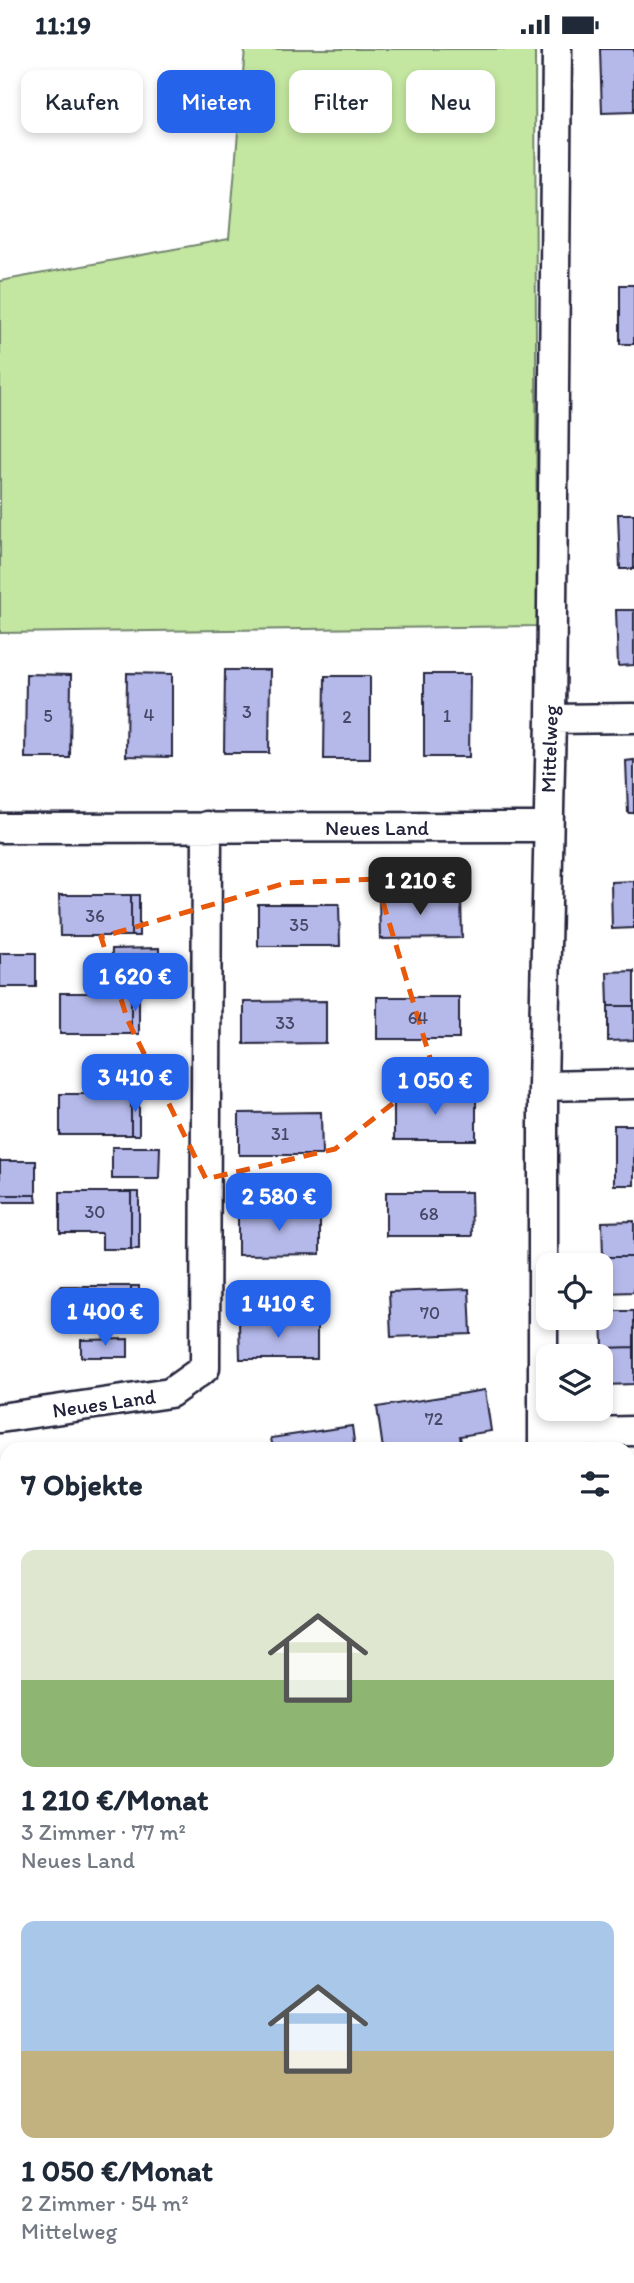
<!DOCTYPE html>
<html lang="de">
<meta charset="utf-8">
<style>
body{margin:0;font-family:Itim,sans-serif;background:#f2f2f3;color:#1f2937;height:100vh;display:flex;flex-direction:column;font-size:26px;white-space:nowrap}
*{box-sizing:border-box;margin:0}
p{font-size:23px;color:#747a83}
.icon{flex:none;width:38px;height:38px;fill:none;stroke:currentColor;stroke-width:2;stroke-linecap:round;stroke-linejoin:round}
.map{position:relative;flex:1;overflow:hidden}
.panel{position:absolute;left:0px;top:1393px;width:635px;height:842px;display:flex;flex-direction:column;background:#fff;border-radius:21px 21px 0 0;box-shadow:0 4px 10px #0003}
.panel>*{flex:none}
.top-card{position:absolute;left:21px;top:21px;width:593px;height:63px;display:flex;gap:14px}
.tools{position:absolute;left:536px;top:1204px;display:grid;gap:14px}
.tools a{display:grid;place-items:center;width:77px;height:77px;border-radius:14px;background:#fff;box-shadow:0 4px 10px #0003;font-size:35px}
.price{position:absolute;translate:-50% -60px;padding:0 16px;border-radius:14px;background:#2563eb;color:#fff;font-size:23px;line-height:46px;filter:drop-shadow(0 2px 4px #0008)}
.price::after{content:'';position:absolute;left:50%;top:42px;width:21px;height:16px;margin-left:-10px;background:inherit;clip-path:polygon(0 0,100% 0,50% 100%)}
.price.on{background:#222;color:#fff}
ul{padding:0;list-style:none}
li{display:grid;align-content:center;gap:14px;height:371px;padding:0 21px}
li span{display:grid;place-items:center;height:217px;border-radius:14px;color:#555}
li>.icon{margin-inline-start:auto}
span .icon{width:126px;height:126px;fill:#fffc;stroke-width:1}
li b{font-size:30px}
h2{display:flex;justify-content:space-between;align-items:center;height:84px;padding:0 21px;font-size:30px}
.pill{padding:0 24px;border-radius:14px;background:#fff;box-shadow:0 4px 10px #0003;font-size:24px;line-height:63px}
.pill.on{background:#2563eb;color:#fff}
.status{display:flex;justify-content:space-between;align-items:center;height:49px;padding:0 35px;background:#fff;direction:ltr}
.status svg{height:19px;fill:currentColor}
.map>svg:first-child{display:block}
.green{fill:#c3e6a0;stroke:#72846e;stroke-width:2}
.building{fill:#b5b9ea;stroke:#22223b;stroke-width:2}
.lines{fill:none;stroke-linecap:round;stroke-linejoin:round}
.service-casing{stroke:#22223b;stroke-width:19}
.minor-casing{stroke:#22223b;stroke-width:33}
.service{stroke:#fff;stroke-width:14}
.minor{stroke:#fff;stroke-width:28}
.marked{fill:none;stroke:#e8590c;stroke-width:5;stroke-dasharray:14 9;stroke-linejoin:round}
.labels{text-anchor:middle;dominant-baseline:central;stroke-width:6;stroke-linejoin:round;paint-order:stroke}
.number-label{font-size:18px;fill:#474867}
.street-label{font-size:21px;fill:#22223b;stroke:#fff}
</style>
<div class="status"><b>11:19</b><svg viewBox="0 0 49 12"><path d="M0 12V9h3v3zM5 12V6h3v6zM10 12V3h3v9zM15 12V0h3v12zM26 1h20v11H26zM47 4h2v5h-2z"/></svg></div>
<div class="map">
<svg width="634" height="2234" viewBox="0 0 634 2234">
<rect width="100%" height="100%" fill="#fff"/>
<filter id="ink" filterUnits="userSpaceOnUse"><feTurbulence type="fractalNoise" baseFrequency=".0143" numOctaves="2"/><feDisplacementMap in="SourceGraphic" scale="14" xChannelSelector="R" yChannelSelector="G"/><feConvolveMatrix kernelMatrix="1 2 1 2 8 2 1 2 1" color-interpolation-filters="sRGB"/></filter>
<g filter="url(#ink)">
<!-- green -->
<path class="green" d="M245 0H535L537 577 0 584V232L229 190Z
M634 2102V2234H558V2228H628V2105Z"/>
<!-- building -->
<path class="building" d="M600 0H634V63L602 64Z
M620 236H634V295H620Z
M618 465H634V520H620Z
M616 561H634V616L618 617Z
M225 621H270L269 704H224Z
M127 624 172 625V708L126 707Z
M26 625 71 626 70 709H25Z
M424 625H470L469 708H424Z
M325 627H370V710H324Z
M634 711V764H628L626 712Z
M634 832V879L612 880 611 833Z
M59 846H131V887H60Z
M131 846H139V887H131Z
M379 847H461L462 889 380 890Z
M258 855H339L340 897H258Z
M159 899V932H111L112 900Z
M0 904H36V938H0Z
M634 922V957H608L607 923Z
M60 944H131V985H60Z
M131 944H139V985H131Z
M377 948H459V990H377Z
M326 952V994L244 995V953Z
M608 957H634V991L608 992Z
M60 1045H131V1086H60Z
M131 1045H139V1086H131Z
M394 1045 476 1046V1091H394Z
M321 1063 322 1106H239V1064Z
M614 1076H634V1136H614Z
M112 1098H160L159 1130H112Z
M0 1112H36V1146H0Z
M60 1143H131V1200H102V1184H60Z
M131 1143H139V1200H131Z
M386 1143H471L472 1187H386Z
M0 1146H36L37 1153H0Z
M320 1163V1205L238 1206V1164Z
M634 1172V1208H603L602 1173Z
M603 1208H634V1243L604 1244Z
M60 1237H131V1279H60Z
M131 1237H139V1279H131Z
M469 1240 471 1285 391 1288 389 1243Z
M602 1262H634V1298L603 1299Z
M317 1272V1310H240L239 1273Z
M128 1290V1308H81V1291Z
M634 1298V1335L604 1336 603 1299Z
M485 1341 491 1382 460 1387 462 1400H383L377 1358Z
M352 1377 355 1400H273L271 1389Z
M628 1417H634V1462L628 1463Z
M7 1433V1513L0 1515V1434Z
M628 1488H634V1524H628Z
M628 1524H634V1560L628 1561Z
M7 1557V1624L0 1625V1558Z"/>
<g class="lines">
<defs>
<path id="service" d="M0 1737 7 1736"/>
<path id="minor" d="M551 670 634 669
M0 779 547 778
M543 1037 634 1035
M0 1369 170 1344 205 1319 207 777
M543 1384 634 1382
M543 1400V1037L551 670 557 0
M628 1632 634 1631
M0 1771 7 1770
M539 2228V2234"/>
</defs>
<!-- service casing -->
<use href="#service" class="service-casing"/>
<!-- minor casing -->
<use href="#minor" class="minor-casing"/>
<!-- service -->
<use href="#service" class="service"/>
<!-- minor -->
<use href="#minor" class="minor"/>
</g>
</g>
<!-- marked area -->
<path class="marked" d="M376 830 434 1022 335 1100 206 1130 128 972 101 888 286 834Z"/>
<g class="labels">
<!-- number labels -->
<g class="number-label">
<text x="247" y="663">3</text>
<text x="149" y="666">4</text>
<text x="48" y="667">5</text>
<text x="447" y="667">1</text>
<text x="347" y="668">2</text>
<text x="95" y="867">36</text>
<text x="299" y="876">35</text>
<text x="418" y="969">64</text>
<text x="285" y="974">33</text>
<text x="280" y="1085">31</text>
<text x="95" y="1163">30</text>
<text x="429" y="1165">68</text>
<text x="430" y="1264">70</text>
<text x="434" y="1370">72</text>
</g>
<!-- street labels -->
<g class="street-label">
<text transform="translate(549 700) rotate(-88)">Mittelweg</text>
<text x="377" y="778">Neues Land</text>
<text transform="translate(104 1354) rotate(-8)">Neues Land</text>
</g>
</g>
</svg>
<div class="tools">
<a><svg class="icon" aria-label="locate" viewBox="0 0 24 24"><circle cx="12" cy="12" r="6"/><path d="M12 2v4M12 18v4M2 12h4M18 12h4"/></svg></a>
<a><svg class="icon" aria-label="layers" viewBox="0 0 24 24"><path d="M12 4l9 5-9 5-9-5zM3 14l9 5 9-5"/></svg></a>
</div>
<b class="price on" style="left:420px;top:868px">1 210 €</b>
<b class="price" style="left:135px;top:964px">1 620 €</b>
<b class="price" style="left:135px;top:1065px">3 410 €</b>
<b class="price" style="left:435px;top:1068px">1 050 €</b>
<b class="price" style="left:279px;top:1184px">2 580 €</b>
<b class="price" style="left:278px;top:1291px">1 410 €</b>
<b class="price" style="left:105px;top:1299px">1 400 €</b>
<div class="top-card">
<a class="pill">Kaufen</a>
<a class="pill on">Mieten</a>
<a class="pill">Filter</a>
<a class="pill">Neu</a>
</div>
<section class="panel">
<h2>7 Objekte<svg class="icon" aria-label="filters" viewBox="0 0 24 24"><path d="M4 7h16M4 17h16"/><circle cx="9" cy="7" r="2"/><circle cx="15" cy="17" r="2"/></svg></h2>
<ul>
<li><span style="background:linear-gradient(#dfe7d0 60%,#8fb573 0)"><svg class="icon" aria-label="home" viewBox="0 0 24 24"><path d="M3 11l9-7 9 7M6 9v11h12V9"/></svg></span><div><b>1 210 €/Monat</b><p>3 Zimmer · 77 m²</p><p>Neues Land</p></div></li>
<li><span style="background:linear-gradient(#a9c7e8 60%,#c2b280 0)"><svg class="icon" aria-label="home" viewBox="0 0 24 24"><path d="M3 11l9-7 9 7M6 9v11h12V9"/></svg></span><div><b>1 050 €/Monat</b><p>2 Zimmer · 54 m²</p><p>Mittelweg</p></div></li>
</ul>
</section>
</div>
